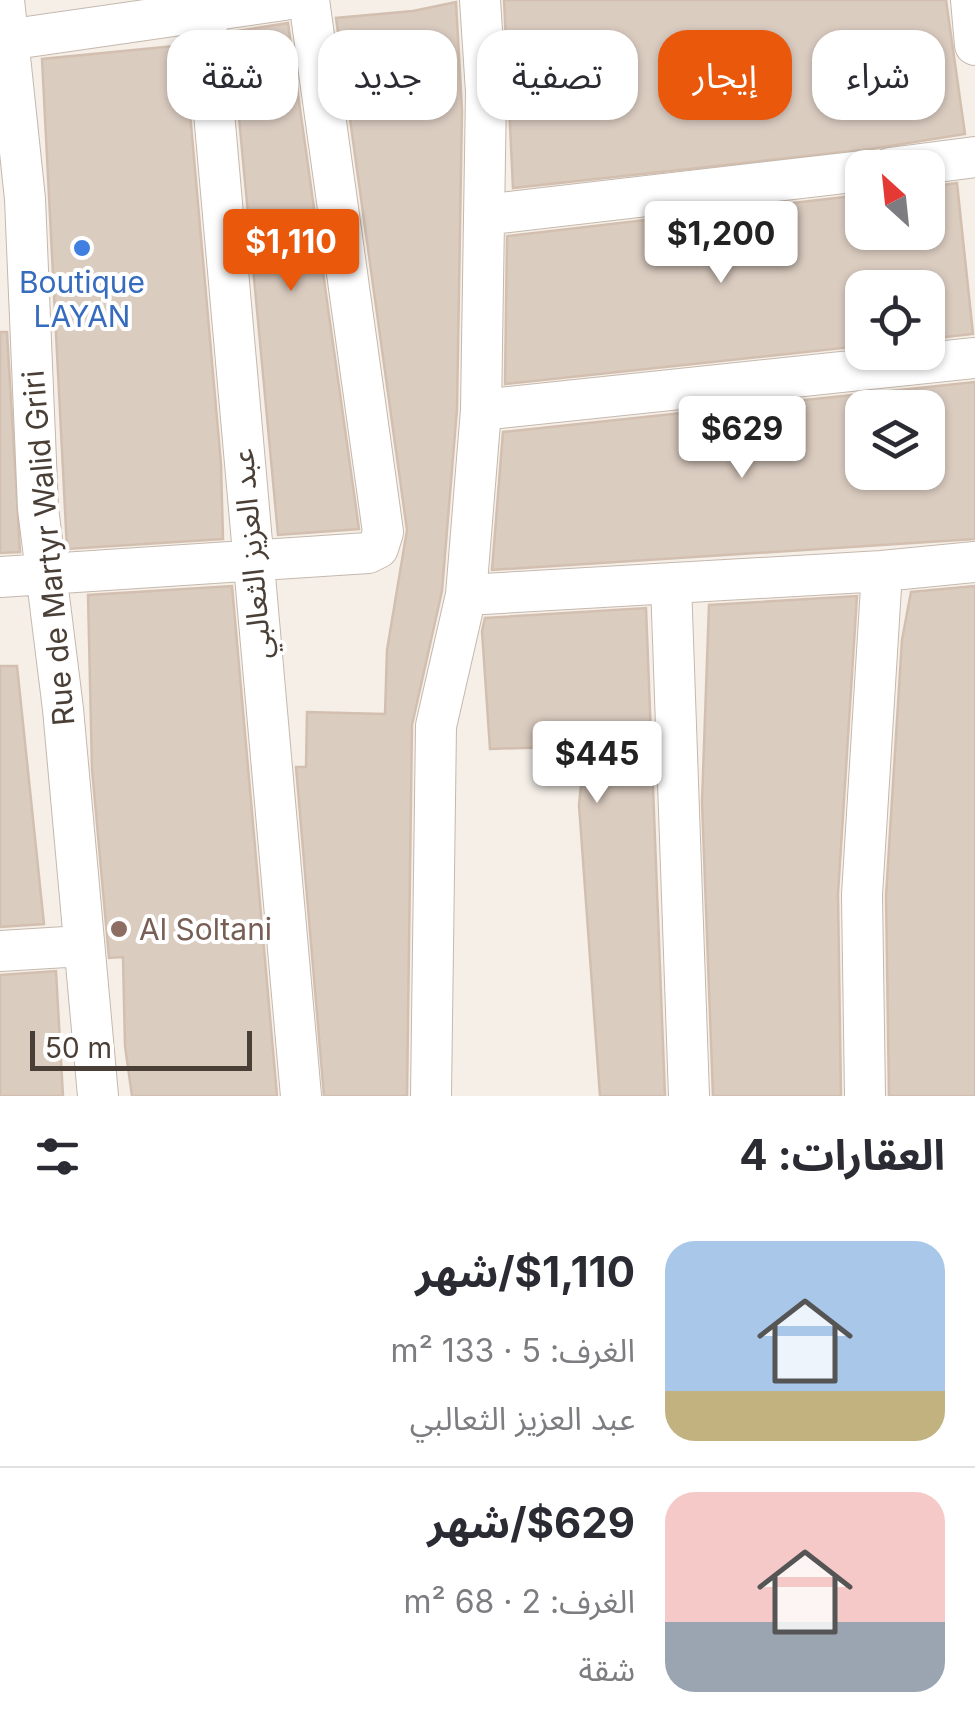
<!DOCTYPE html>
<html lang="ar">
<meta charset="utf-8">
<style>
body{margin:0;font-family:Inter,"Noto Sans Arabic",sans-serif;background:#f7f7f7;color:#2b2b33;direction:rtl;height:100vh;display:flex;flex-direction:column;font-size:38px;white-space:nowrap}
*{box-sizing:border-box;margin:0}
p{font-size:32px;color:#7c7c81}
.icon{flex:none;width:55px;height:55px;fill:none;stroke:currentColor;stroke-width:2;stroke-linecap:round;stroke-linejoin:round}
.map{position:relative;height:1096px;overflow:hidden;direction:ltr}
.details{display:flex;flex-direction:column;background:#fff;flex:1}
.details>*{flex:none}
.hud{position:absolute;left:30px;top:30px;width:915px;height:90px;direction:rtl;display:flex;gap:20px}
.needle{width:65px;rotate:333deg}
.tools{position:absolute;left:845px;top:150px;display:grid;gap:20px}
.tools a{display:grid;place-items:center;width:100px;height:100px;border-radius:20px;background:#fff;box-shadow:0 2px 8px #0004;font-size:50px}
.scale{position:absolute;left:30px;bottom:25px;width:222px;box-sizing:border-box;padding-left:10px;border:5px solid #4a3f36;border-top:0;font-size:28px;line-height:35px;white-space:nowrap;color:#4a3f36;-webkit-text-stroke:8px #fff;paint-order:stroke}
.price{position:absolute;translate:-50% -85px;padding:0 22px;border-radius:10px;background:#fff;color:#222;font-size:32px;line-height:65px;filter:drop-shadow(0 2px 5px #0008)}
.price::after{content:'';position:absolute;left:50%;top:60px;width:30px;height:22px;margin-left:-15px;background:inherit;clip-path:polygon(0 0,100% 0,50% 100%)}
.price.active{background:#ea580c;color:#fff}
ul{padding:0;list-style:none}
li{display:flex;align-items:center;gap:30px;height:250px;padding:0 30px}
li+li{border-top:2px solid #e1e1e2}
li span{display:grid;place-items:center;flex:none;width:280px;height:200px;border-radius:30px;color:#555}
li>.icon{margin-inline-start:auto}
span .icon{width:120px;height:120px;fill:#fffc;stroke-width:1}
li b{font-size:42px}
h2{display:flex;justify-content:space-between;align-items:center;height:120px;padding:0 30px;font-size:42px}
.chip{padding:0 35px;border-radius:30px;background:#fff;box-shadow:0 2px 8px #0004;font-size:35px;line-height:90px}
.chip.active{background:#ea580c;color:#fff}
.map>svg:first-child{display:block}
.building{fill:#dbccc0;stroke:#d3bfaf;stroke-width:2.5;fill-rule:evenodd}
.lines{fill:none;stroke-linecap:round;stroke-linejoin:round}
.minor-casing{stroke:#c5b8ad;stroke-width:42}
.minor{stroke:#fff;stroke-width:40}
.shop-dot{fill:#3f7fe0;stroke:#fff;stroke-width:4}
.education-dot{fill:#8d6e63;stroke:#fff;stroke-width:4}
.labels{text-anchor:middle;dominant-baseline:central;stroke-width:8;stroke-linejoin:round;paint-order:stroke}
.shop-label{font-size:30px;fill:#366cbe;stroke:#fff}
.street-label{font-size:30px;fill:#4a3f36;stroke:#fff}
.education-label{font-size:30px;fill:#785e54;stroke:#fff;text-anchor:start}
</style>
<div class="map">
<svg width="975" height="1096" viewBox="0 0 975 1096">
<rect width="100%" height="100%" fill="#f5efe8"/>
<!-- building -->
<path class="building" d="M504 0H946L965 134 871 149 513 188Z
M456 2 462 110 457 409 442 591 412 725 407 1096H324L296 767H306L307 712 385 714 387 650 407 530 336 18 413 11Z
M288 23 359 529 278 535 231 32Z
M184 45 221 464 223 539 67 549 42 59Z
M957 183 973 334 928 339V288H862V346L505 384 507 236 862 195V232H928V187Z
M0 332H7L20 552 0 553Z
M975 382V539L492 570 503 432ZM862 408H928V472H862Z
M232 586 277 1096H132L125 1046 123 957 109 958 92 769 88 595Z
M975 586V1096H889L886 896 902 640 911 592Z
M857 596 838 894 841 1096H713L702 802 709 605Z
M646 608 665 1096H600L579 805 585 746 490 749 482 631 485 618Z
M0 666H17L44 924 0 927Z
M56 971 63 1096H0V975Z"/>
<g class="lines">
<defs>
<path id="minor" d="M4 0 25 199 38 508 63 709 98 1096
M480 0 486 92 481 410 466 595 882 571 975 562
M971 0 975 45
M205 11 301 1096
M0 41 284 0
M890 168 975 157
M484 215 862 171
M481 410 975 358
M0 577 368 553 378 548 383 532 309 0
M671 583 689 1096
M0 951 82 946
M431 1096 436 726 466 595
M865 1096 862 895 882 571"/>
</defs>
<!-- minor casing -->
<use href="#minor" class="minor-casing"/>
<!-- minor -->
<use href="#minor" class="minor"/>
</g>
<!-- markers -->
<circle class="shop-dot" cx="82" cy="248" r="10"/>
<circle class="education-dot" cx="119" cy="929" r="10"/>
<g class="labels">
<!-- shop labels -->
<g class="shop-label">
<text x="82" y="282">Boutique<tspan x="82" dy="34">LAYAN</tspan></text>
</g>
<!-- street labels -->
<g class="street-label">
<text transform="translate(48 548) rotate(-95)">Rue de Martyr Walid Griri</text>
<text transform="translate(251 554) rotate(-95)">عبد العزيز الثعالبي</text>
</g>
<!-- education labels -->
<g class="education-label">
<text x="139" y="929">Al Soltani</text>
</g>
</g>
</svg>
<div class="tools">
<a><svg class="needle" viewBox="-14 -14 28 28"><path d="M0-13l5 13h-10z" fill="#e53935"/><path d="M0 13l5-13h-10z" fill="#7c7c81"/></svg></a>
<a><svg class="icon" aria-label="locate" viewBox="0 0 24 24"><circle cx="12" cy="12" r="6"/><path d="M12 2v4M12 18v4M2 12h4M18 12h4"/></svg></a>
<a><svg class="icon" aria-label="layers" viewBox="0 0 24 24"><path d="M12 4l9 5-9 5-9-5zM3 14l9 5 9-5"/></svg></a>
</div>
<div class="scale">50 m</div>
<b class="price" style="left:721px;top:286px">$1,200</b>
<b class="price active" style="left:291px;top:294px">$1,110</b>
<b class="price" style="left:742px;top:481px">$629</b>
<b class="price" style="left:597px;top:806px">$445</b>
<div class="hud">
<a class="chip">شراء</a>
<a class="chip active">إيجار</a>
<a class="chip">تصفية</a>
<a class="chip">جديد</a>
<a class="chip">شقة</a>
</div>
</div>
<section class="details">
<h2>العقارات: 4<svg class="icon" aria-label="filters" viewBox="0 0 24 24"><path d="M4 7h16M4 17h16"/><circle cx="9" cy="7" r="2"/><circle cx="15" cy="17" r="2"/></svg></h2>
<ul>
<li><span style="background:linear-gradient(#a9c7e8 75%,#c2b280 0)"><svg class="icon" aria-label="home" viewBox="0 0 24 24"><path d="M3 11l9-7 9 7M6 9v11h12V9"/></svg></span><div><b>$1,110/شهر</b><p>الغرف: 5 · 133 m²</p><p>عبد العزيز الثعالبي</p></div></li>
<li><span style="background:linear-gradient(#f6c9c9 65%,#9aa5b1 0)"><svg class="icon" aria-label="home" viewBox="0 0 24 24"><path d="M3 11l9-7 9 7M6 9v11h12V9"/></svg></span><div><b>$629/شهر</b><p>الغرف: 2 · 68 m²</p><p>شقة</p></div></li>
</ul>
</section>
